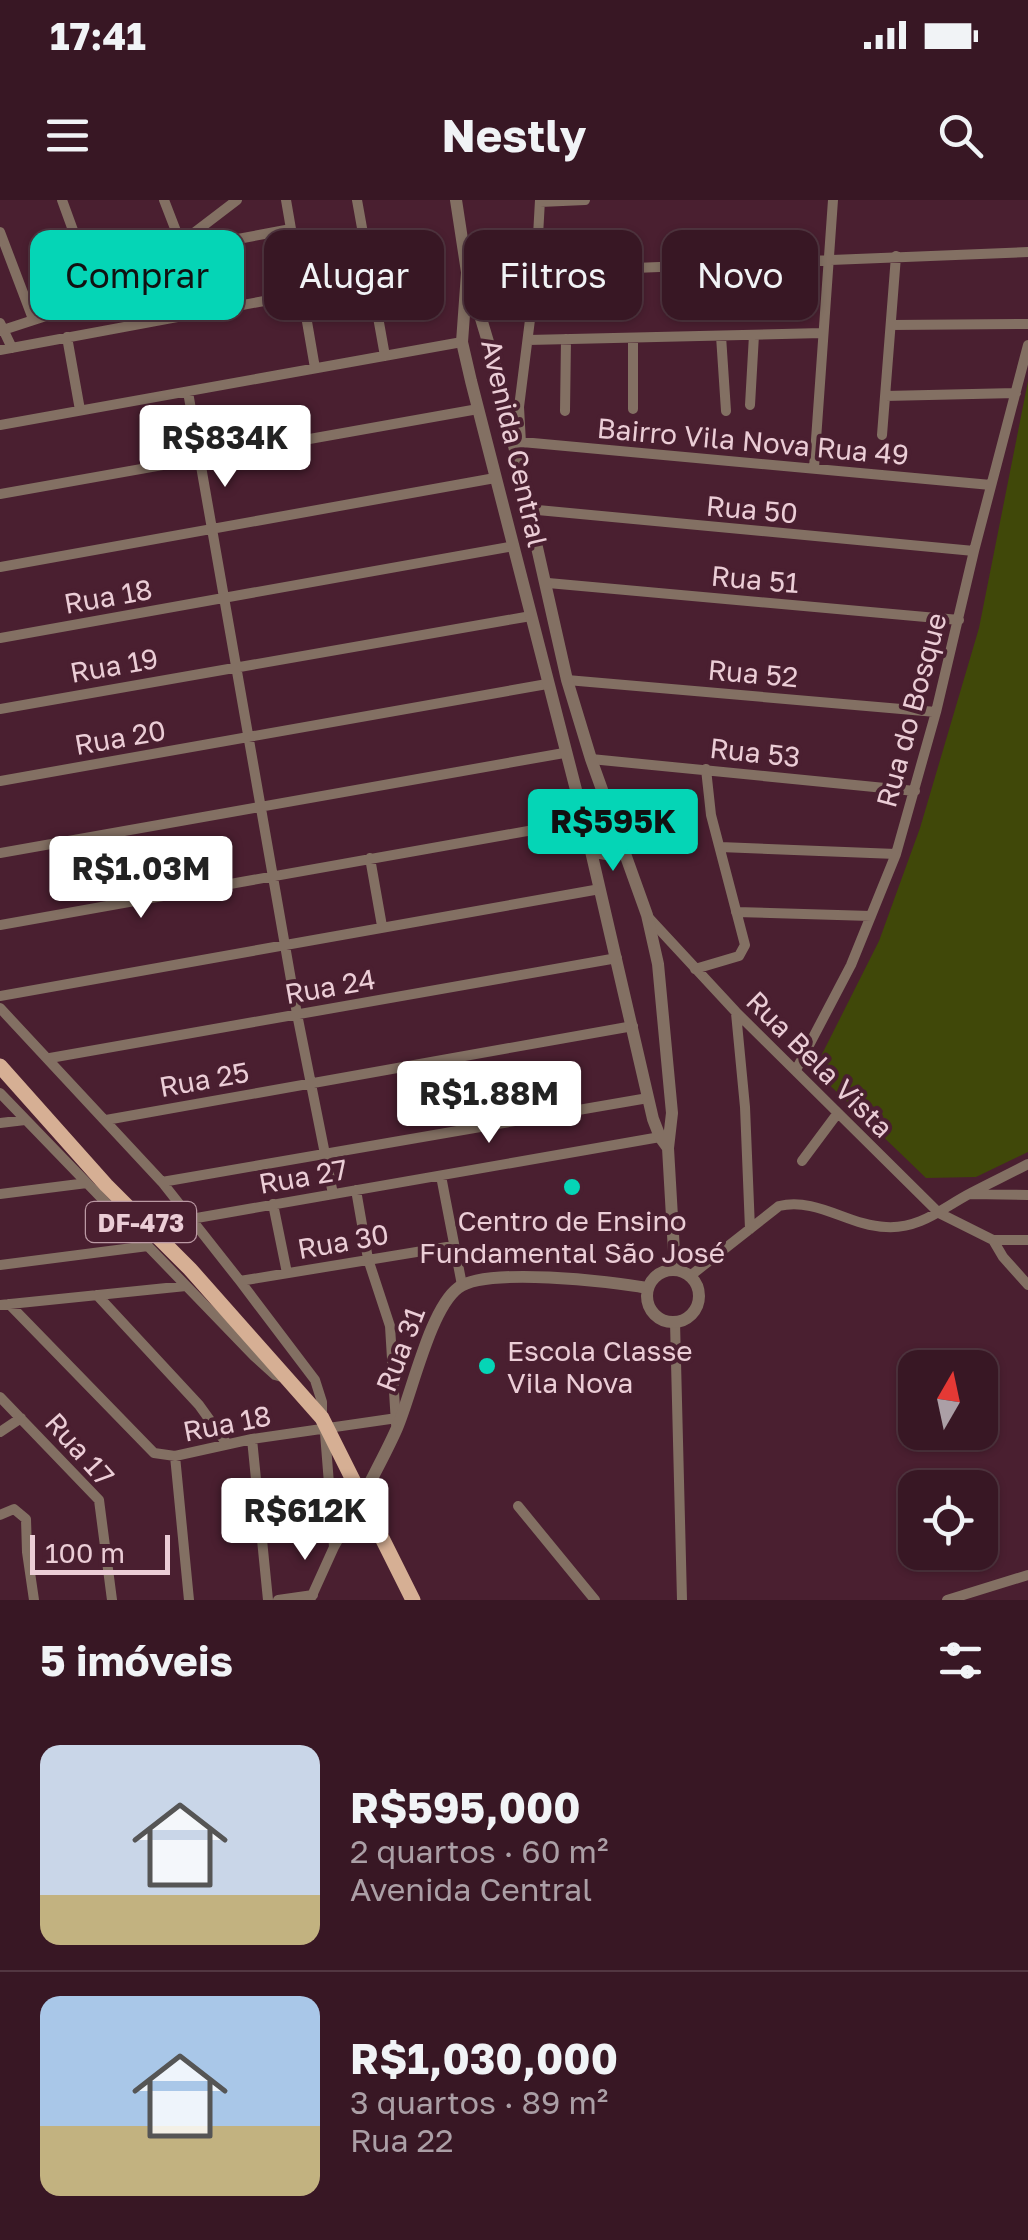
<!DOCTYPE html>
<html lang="pt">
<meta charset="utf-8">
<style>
body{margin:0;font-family:"Golos Text",sans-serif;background:#432431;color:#f1f3f6;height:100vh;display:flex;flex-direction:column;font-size:38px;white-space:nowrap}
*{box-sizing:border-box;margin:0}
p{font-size:32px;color:#ab9fa6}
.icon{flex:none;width:55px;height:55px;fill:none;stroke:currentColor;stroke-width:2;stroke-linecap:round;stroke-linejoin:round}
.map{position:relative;height:1400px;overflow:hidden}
.sheet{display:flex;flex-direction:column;background:#381724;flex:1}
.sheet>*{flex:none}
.top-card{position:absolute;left:30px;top:30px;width:970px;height:90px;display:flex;gap:20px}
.needle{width:65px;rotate:9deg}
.buttons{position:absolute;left:898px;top:1150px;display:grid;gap:20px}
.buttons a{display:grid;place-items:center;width:100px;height:100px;border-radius:20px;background:#381724;box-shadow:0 2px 8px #0004,0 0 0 2px #523641;font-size:50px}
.scale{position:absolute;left:30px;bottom:25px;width:140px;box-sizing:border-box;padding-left:10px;border:5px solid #ebcdd6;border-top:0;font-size:28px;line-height:35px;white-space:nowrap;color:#ebcdd6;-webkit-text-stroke:8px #4a1f30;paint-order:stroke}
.price{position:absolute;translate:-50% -85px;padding:0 22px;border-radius:10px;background:#fff;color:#222;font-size:32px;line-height:65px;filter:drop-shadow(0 2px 5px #0008)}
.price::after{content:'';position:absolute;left:50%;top:60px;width:30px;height:22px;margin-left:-15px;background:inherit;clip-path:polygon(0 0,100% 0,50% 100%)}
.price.current{background:#05d5b6;color:#111}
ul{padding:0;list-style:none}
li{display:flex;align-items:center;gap:30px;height:250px;padding:0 40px}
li+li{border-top:2px solid #523641}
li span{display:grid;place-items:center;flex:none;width:280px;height:200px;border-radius:20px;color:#555}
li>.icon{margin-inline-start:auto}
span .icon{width:120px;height:120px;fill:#fffc;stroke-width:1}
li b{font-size:42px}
h2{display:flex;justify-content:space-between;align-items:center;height:120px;padding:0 40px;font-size:42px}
.pill{padding:0 35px;border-radius:20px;background:#381724;box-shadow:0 2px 8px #0004,0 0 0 2px #523641;font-size:35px;line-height:90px}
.pill.current{background:#05d5b6;color:#111}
.status{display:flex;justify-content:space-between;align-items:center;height:70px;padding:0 50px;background:#381724;direction:ltr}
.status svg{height:28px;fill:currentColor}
header{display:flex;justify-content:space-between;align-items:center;height:130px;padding:0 40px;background:#381724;font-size:45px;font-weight:700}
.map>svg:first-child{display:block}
.green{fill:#404809}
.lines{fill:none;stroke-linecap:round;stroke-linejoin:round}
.minor{stroke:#837063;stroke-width:10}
.tertiary{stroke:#837063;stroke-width:12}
.primary{stroke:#d6af94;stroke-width:15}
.poi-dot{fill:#05d5b6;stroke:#4a1f30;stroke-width:4}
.labels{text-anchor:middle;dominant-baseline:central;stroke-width:8;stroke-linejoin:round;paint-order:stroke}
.shield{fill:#4a1f30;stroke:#bb99a4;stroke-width:2.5}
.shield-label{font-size:25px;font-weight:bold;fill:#ebcdd6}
.street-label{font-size:28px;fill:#ebcdd6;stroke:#4a1f30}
.poi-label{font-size:28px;fill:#ebcdd6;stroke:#4a1f30}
</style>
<div class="status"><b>17:41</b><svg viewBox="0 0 49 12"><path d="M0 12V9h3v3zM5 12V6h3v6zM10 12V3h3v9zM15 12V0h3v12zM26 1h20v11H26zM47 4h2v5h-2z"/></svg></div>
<header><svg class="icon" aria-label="menu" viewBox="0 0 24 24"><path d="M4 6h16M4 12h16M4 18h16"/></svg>Nestly<svg class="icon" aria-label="search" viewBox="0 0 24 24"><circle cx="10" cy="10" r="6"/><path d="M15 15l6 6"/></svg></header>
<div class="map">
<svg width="1028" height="1400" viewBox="0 0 1028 1400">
<rect width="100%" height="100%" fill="#4a1f30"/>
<!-- green -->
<path class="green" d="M1028 181V952L976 977 926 978 814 870 879 741 920 628 979 428Z"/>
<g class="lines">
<!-- minor -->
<path class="minor" d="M62 0 98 99
M164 0 181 44
M286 0 315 168
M357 0 385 156
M540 2 585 0
M0 32 33 119
M536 72 1028 52
M220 110 211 44 291 29
M0 123 12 148
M891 125 1028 124
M0 131 98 99 127 84 237 0
M721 136 726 211
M67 137 80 210
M528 140 822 133
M0 150 302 94
M188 192 297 814 333 994
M885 196 1016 193
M750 205 754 135
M633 209V140
M565 211 566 139
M0 225 462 142
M882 235 896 56
M511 241 991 285
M521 243 519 207 536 72 540 0
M814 268 833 0
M0 294 478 209
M527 309 974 351
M0 367 495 278
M548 383 959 420
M0 438 514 346
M567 480 936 512
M0 509 531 416
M591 559 915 591
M0 581 547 484
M720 647 896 654
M0 653 564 553
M370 658 382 726
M736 712 871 716
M647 716 736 812 939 1013 993 1040H1028
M0 725 584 621
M695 769 739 756 745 745 711 615 706 569
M0 796 600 689
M0 808 162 982 240 1081 315 1180 322 1202V1217
M736 813 745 907 750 1029
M50 858 617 758
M796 870 851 765 896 654 936 512 974 351 1028 145
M0 893 254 1156 275 1175 282 1177
M106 920 633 826
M0 923 25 920
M802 961 837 914
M441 976 462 1085
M162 982 648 898
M356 990 368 1059 390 1126 396 1224
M0 994 87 983
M970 994 1028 995
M273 1004 287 1073
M191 1019 660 937
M993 1040 1003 1057 1028 1085
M0 1065 148 1046
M690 1076 779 1006C817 997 849 1026 886 1027 921 1029 942 1008 971 993 990 983 1009 974 1028 964
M240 1081 453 1046
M97 1095 199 1205 227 1244
M9 1104 154 1253 175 1256 252 1239 397 1218
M0 1105 186 1086
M675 1122 682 1400
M0 1197 99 1300 112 1400
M0 1232 21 1218
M325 1233 334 1347
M252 1239 268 1400
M175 1256 189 1400
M518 1306 595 1400
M0 1315 14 1309 26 1319 27 1352 34 1400
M278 1400 313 1395
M310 1400 334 1347 362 1297
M947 1400 1028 1375"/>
<!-- tertiary -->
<path class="tertiary" d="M456 0 467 72 498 175 567 480 591 559 647 715 658 764 672 913 668 948 675 1069
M467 73 462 142 471 181 584 621 653 919 660 937 668 948
M591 651 606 654 621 642
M647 1096a26 26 0 1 1 52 0a26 26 0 1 1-52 0Z
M363 1296C374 1274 387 1251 397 1228 412 1193 430 1109 458 1088 485 1067 611 1081 647 1088"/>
<!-- primary -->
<path class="primary" d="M0 866 106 985 190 1069 322 1218 413 1400"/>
</g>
<!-- markers -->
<g class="poi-dot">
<circle cx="572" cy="987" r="10"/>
<circle cx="487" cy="1166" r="10"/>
</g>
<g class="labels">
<!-- shield labels -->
<rect class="shield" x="86" y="1002" width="110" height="40" rx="8"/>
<g class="shield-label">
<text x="141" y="1022">DF-473</text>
</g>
<!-- street labels -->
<g class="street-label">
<text transform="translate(753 241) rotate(5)">Bairro Vila Nova Rua 49</text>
<text transform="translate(515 243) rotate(77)">Avenida Central</text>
<text transform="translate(752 309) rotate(5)">Rua 50</text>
<text transform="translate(755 379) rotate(5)">Rua 51</text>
<text transform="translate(108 396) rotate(-10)">Rua 18</text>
<text transform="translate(114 465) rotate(-10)">Rua 19</text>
<text transform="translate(753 473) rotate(5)">Rua 52</text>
<text transform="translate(911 510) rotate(-75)">Rua do Bosque</text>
<text transform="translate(120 537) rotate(-10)">Rua 20</text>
<text transform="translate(755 552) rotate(6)">Rua 53</text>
<text transform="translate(330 786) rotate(-10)">Rua 24</text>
<text transform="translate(820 864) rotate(45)">Rua Bela Vista</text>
<text transform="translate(204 879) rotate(-10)">Rua 25</text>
<text transform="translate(303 976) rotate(-10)">Rua 27</text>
<text transform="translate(343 1041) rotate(-10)">Rua 30</text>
<text transform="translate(400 1149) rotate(-69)">Rua 31</text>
<text transform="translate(227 1223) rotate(-11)">Rua 18</text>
<text transform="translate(80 1249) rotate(48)">Rua 17</text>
</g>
<!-- poi labels -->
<g class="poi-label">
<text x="572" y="1020">Centro de Ensino<tspan x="572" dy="32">Fundamental São José</tspan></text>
<text x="507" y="1150" text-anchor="start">Escola Classe<tspan x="507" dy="32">Vila Nova</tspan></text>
</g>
</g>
</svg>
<div class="buttons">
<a><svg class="needle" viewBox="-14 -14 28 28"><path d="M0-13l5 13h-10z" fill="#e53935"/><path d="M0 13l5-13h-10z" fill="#ab9fa6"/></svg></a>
<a><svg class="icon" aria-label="locate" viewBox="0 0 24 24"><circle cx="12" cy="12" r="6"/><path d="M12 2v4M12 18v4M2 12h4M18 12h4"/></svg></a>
</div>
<div class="scale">100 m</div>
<b class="price" style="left:225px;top:290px">R$834K</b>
<b class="price current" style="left:613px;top:674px">R$595K</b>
<b class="price" style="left:141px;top:721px">R$1.03M</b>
<b class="price" style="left:489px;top:946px">R$1.88M</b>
<b class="price" style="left:305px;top:1363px">R$612K</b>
<div class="top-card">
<a class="pill current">Comprar</a>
<a class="pill">Alugar</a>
<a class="pill">Filtros</a>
<a class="pill">Novo</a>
</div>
</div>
<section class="sheet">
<h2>5 imóveis<svg class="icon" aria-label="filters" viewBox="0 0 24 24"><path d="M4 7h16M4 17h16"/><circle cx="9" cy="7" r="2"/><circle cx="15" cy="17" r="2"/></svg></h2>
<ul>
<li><span style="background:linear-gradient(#c9d6e8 75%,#c2b280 0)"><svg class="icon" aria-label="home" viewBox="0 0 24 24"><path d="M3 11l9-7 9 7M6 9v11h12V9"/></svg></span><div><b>R$595,000</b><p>2 quartos · 60 m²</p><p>Avenida Central</p></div></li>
<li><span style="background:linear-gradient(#a9c7e8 65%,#c2b280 0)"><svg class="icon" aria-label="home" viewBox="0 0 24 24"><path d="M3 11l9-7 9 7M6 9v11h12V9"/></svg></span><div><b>R$1,030,000</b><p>3 quartos · 89 m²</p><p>Rua 22</p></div></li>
</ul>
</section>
